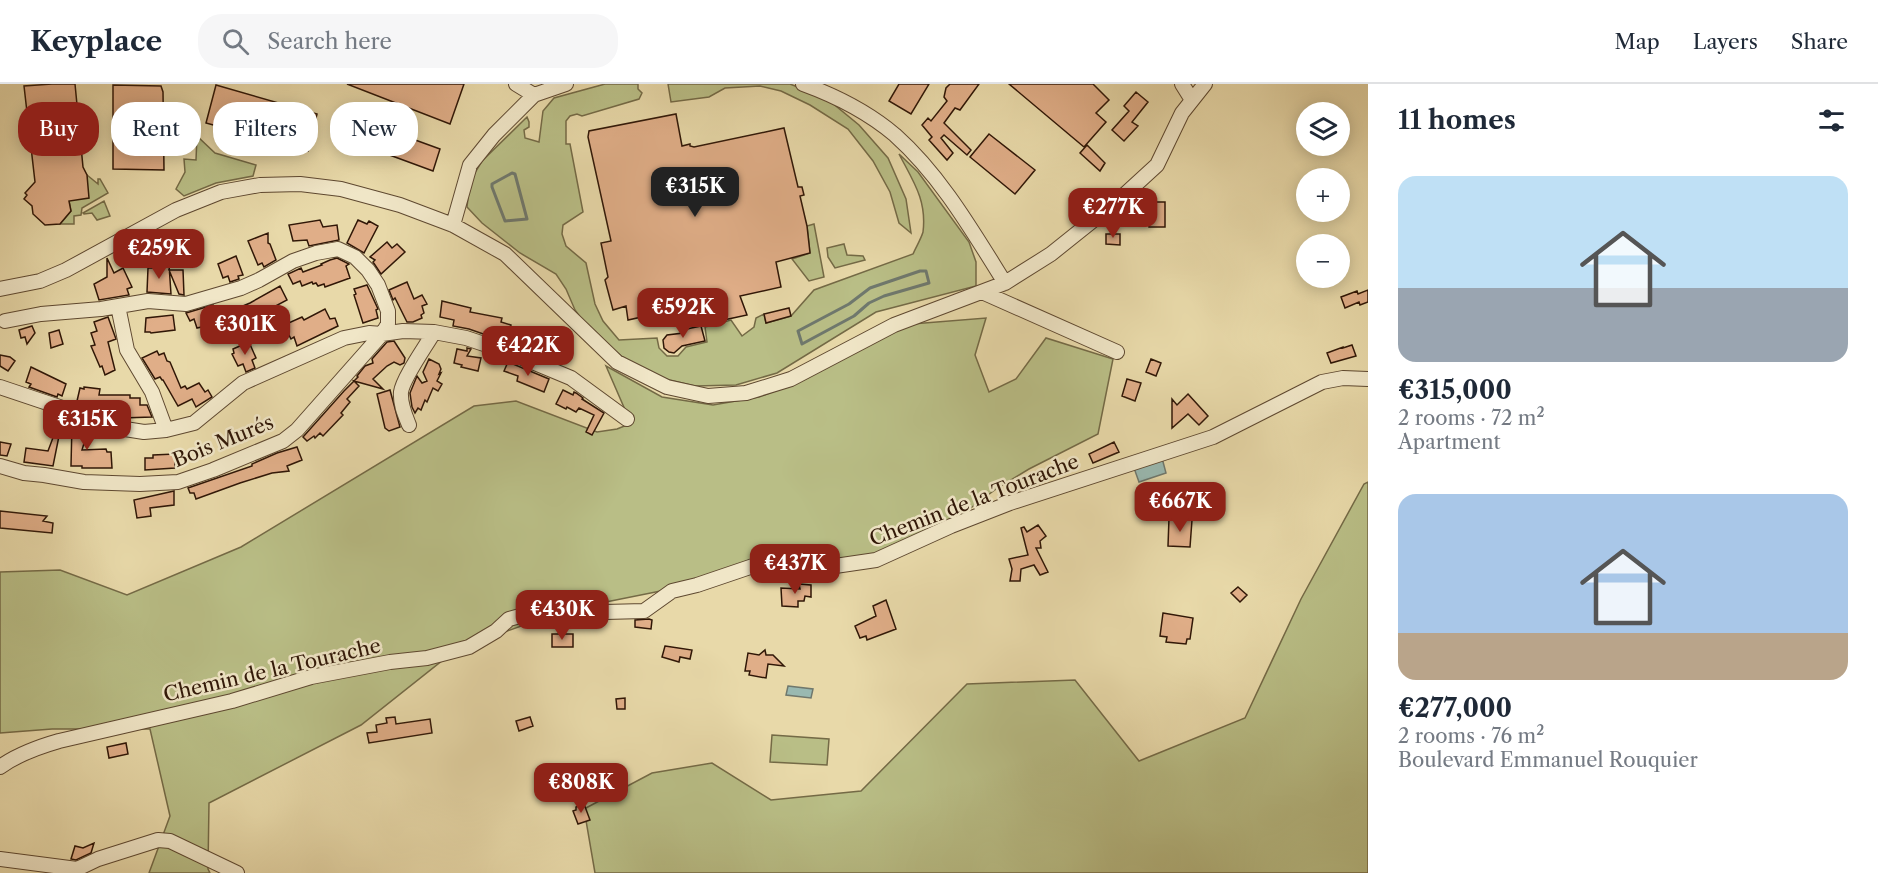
<!DOCTYPE html>
<meta charset="utf-8">
<style>
body{margin:0;font-family:"Libre Caslon Text",serif;background:#f6f6f7;color:#1f2937;height:100vh;display:flex;flex-direction:column;font-size:22px;white-space:nowrap}
*{box-sizing:border-box;margin:0}
p{font-size:20px;color:#747a83}
.icon{flex:none;width:33px;height:33px;fill:none;stroke:currentColor;stroke-width:2;stroke-linecap:round;stroke-linejoin:round}
.map{position:relative;flex:1;overflow:hidden}
.drawer{display:flex;flex-direction:column;background:#fff;width:510px}
.drawer>*{flex:none}
.hud{position:absolute;left:18px;top:18px;width:570px;height:54px;display:flex;gap:12px}
.buttons{position:absolute;left:1296px;top:18px;display:grid;gap:12px}
.buttons a{display:grid;place-items:center;width:54px;height:54px;border-radius:50%;background:#fff;box-shadow:0 3px 15px #0003;font-size:30px}
.price{position:absolute;translate:-50% -51px;padding:0 14px;border-radius:12px;background:#8f2418;color:#fff;font-size:20px;line-height:39px;filter:drop-shadow(0 2px 3px #0008)}
.price::after{content:'';position:absolute;left:50%;top:36px;width:18px;height:14px;margin-left:-9px;background:inherit;clip-path:polygon(0 0,100% 0,50% 100%)}
.price.active{background:#222;color:#fff}
ul{padding:0;list-style:none}
li{display:grid;align-content:center;gap:12px;height:318px;padding:0 30px}
li span{display:grid;place-items:center;height:186px;border-radius:18px;color:#555}
li>.icon{margin-inline-start:auto}
span .icon{width:108px;height:108px;fill:#fffc;stroke-width:1}
li b{font-size:26px}
h2{display:flex;justify-content:space-between;align-items:center;height:72px;padding:0 30px;font-size:26px}
.chip{padding:0 21px;border-radius:24px;background:#fff;box-shadow:0 3px 15px #0003;font-size:21px;line-height:54px}
.chip.active{background:#8f2418;color:#fff}
header{display:flex;align-items:center;gap:36px;box-sizing:border-box;height:84px;padding:0 30px;background:#fff;border-bottom:2px solid #e0e1e3}
header strong{font-size:28px}
nav{display:flex;gap:33px;margin-inline-start:auto;font-size:21px}
.search{width:420px;height:54px;background:#f6f6f7;display:flex;align-items:center;gap:15px;box-sizing:border-box;padding:0 21px;border-radius:24px;color:#747a83;font-size:22px}
main{display:flex;flex:1;min-height:0}
.map>svg:first-child{display:block}
.green{fill:#b9be86;stroke:#746a46;stroke-width:1.5}
.water{fill:#99b9b1;stroke:#6f786d;stroke-width:1.5}
.lines{fill:none;stroke-linecap:round;stroke-linejoin:round}
.stream{stroke:#6f786d;stroke-width:3}
.building{fill:#e0ae88;stroke:#301707;stroke-width:1.5}
.minor-casing{stroke:#5e4830;stroke-width:16}
.minor{stroke:#f0e6c7;stroke-width:14}
.labels{text-anchor:middle;dominant-baseline:central;stroke-width:5;stroke-linejoin:round;paint-order:stroke}
.street-label{font-size:20px;fill:#301707;stroke:#f0e6c7}
</style>
<header>
<strong>Keyplace</strong>
<div class="search"><svg class="icon" aria-label="search" viewBox="0 0 24 24"><circle cx="10" cy="10" r="6"/><path d="M15 15l6 6"/></svg>Search here</div>
<nav><a>Map</a><a>Layers</a><a>Share</a></nav>
</header>
<main>
<div class="map">
<svg width="1368" height="789" viewBox="0 0 1368 789">
<rect width="100%" height="100%" fill="#e8d9a9"/>
<filter id="stains"><feTurbulence type="fractalNoise" baseFrequency=".00333" numOctaves="4"/><feColorMatrix values="0 0 0 0 .2 0 0 0 0 .09 0 0 0 0 .02 0 0 0 .5 -.17"/></filter>
<radialGradient id="worn" r=".72"><stop offset=".6" stop-color="#630" stop-opacity="0"/><stop offset="1" stop-color="#630" stop-opacity=".3"/></radialGradient>
<!-- green -->
<path class="green" d="M605 0H638V5L642 9 639 15 582 32 577 30 570 32 566 37V60H570L583 128 563 141 562 150 566 162 586 179 595 220 603 237 619 256 657 254 659 264 667 272H678L686 263 707 258 705 243 731 236 742 252 754 243 756 234 764 230 766 239 791 232 814 206 913 170C916 163 921 155 923 148 927 116 913 97 899 70L918 88 969 158 976 178V202L876 228 777 289 736 301 695 302 657 293 624 274 591 248 575 226 566 205 556 190 520 169 482 139 467 123 470 97 482 77 527 33 529 38V43L524 46 525 54 539 58 543 27 554 14Z
M668 0H790L826 14 859 41 888 74 906 115 911 149 899 139 890 108 873 77 848 45 810 21 781 7 760 2 725 4 709 13 671 18Z
M197 52 215 69 256 81 253 92 216 99 184 112 176 105 185 88 184 75 196 76Z
M87 91 98 100V95H100L108 109 82 124 81 131 74 132V140H60L71 127 69 117Z
M104 117 110 132 97 136 92 129 84 130 83 129Z
M814 140 824 193 809 197 792 175 810 169 807 142Z
M844 160 847 171 863 172 865 176 835 184 828 173 827 164Z
M986 234 975 271 989 308 1016 295 1046 254 1113 275 1098 350 1029 385 996 405 948 441 855 479 790 481 566 526 457 565 361 641 209 719 208 785 210 789H149L170 732 150 645H52L0 649V488L60 486 127 511 241 463 474 322 516 317 597 348 617 345 627 341 626 328 606 282 662 313 713 321 759 313 798 298 888 249 912 240Z
M1368 398V789H595L584 725 652 689 712 679 771 716 861 707 967 600 1075 596 1139 677 1245 634 1301 515 1364 400Z
M772 651 829 655 827 681 770 678Z"/>
<!-- water -->
<path class="water" d="M1162 374 1166 389 1139 398 1134 384Z
M788 602 813 605 811 614 786 611Z"/>
<g class="lines">
<!-- stream -->
<path class="stream" d="M512 89 515 90 527 135 505 137 492 103V100Z
M920 187H926L929 199 884 212 869 219 854 232 802 260 798 247 849 220 870 204Z"/>
</g>
<!-- building -->
<path class="building" d="M52 0H75L83 83 87 91 89 114 69 117 71 127 60 140 45 141 33 130 32 122 24 115 27 111 25 109 35 98 24 2Z
M347 0H464L450 40Z
M899 0H929L911 30 889 17Z
M950 0H979L960 26 955 24 944 39 971 66 967 71 944 51 941 54 953 69 947 76 929 56 932 53 922 41 928 34 931 37 947 17 944 13 946 4Z
M1009 0H1093L1109 16 1096 29 1106 38 1084 63Z
M113 1 161 2 163 8 164 86 113 85Z
M216 1 317 30 308 67 206 39Z
M1136 8 1148 18 1132 38 1138 42 1124 57 1112 46 1129 27 1124 22Z
M676 30 682 62 690 60V62L694 63 784 44 798 103H802L804 111 800 112 807 142 810 169 776 178 781 203 740 212 747 231 705 240 700 220 628 236 626 222 613 226 605 196 608 193 601 159 611 157 588 53 589 47Z
M385 45 440 65 433 87 376 66Z
M989 50 1035 86 1015 110 970 73Z
M1087 61 1105 79 1100 87 1080 69Z
M1148 118H1165V143H1149Z
M320 136 323 143 337 141 339 156 309 162 307 156 293 157 289 141Z
M358 136 367 140 369 137 378 142 364 169 347 159Z
M268 149V159L270 160 276 176 264 183 262 179 258 181 248 157Z
M1106 150H1120V161L1106 160Z
M190 153 195 163 186 166 181 157Z
M387 158 392 164 397 160 405 168 381 190 373 178 375 176 370 173Z
M236 172 243 191 238 192 239 195 230 198 228 192 223 194 218 180Z
M107 174 114 189 123 184 132 203 127 205 129 211 99 216 94 200 107 193Z
M337 174 349 180 346 182 350 194 325 203 324 200 318 202 316 199 313 200 312 198 302 202 300 197 293 200 288 190 301 184 303 188 322 181 321 180 330 176Z
M160 181H169L171 210 147 208 148 184H159Z
M169 186H183L184 211 179 210Z
M407 198 414 215 422 211 427 220 422 222 424 229 421 231 422 234 413 238H407L395 214 393 216 389 206Z
M367 201 378 225 376 226 378 234 363 239 354 211 356 210 354 205Z
M280 202 287 216 257 232V230L238 237 239 240 231 243 229 241 219 245 218 241 215 242 214 240 197 244 194 235 190 237 186 229 213 221 214 224 204 230 221 222 224 230 250 219Z
M1368 206V218L1360 221 1359 218 1345 224 1341 213 1357 207 1358 210Z
M442 217 471 224 470 228 502 234 501 238 511 241 509 252 527 256 534 244 551 255 542 272 527 266 530 261H515L469 245 453 242 454 236 440 233Z
M789 224 791 232 766 239 764 230Z
M325 225 330 235 335 234 338 242 297 262 294 253 291 255 284 241 302 233 304 236Z
M173 231 175 246 151 249 150 248H145L146 234Z
M108 233 116 255 108 258 115 286 105 291 102 282 100 283 91 262 95 261 91 249 97 247 94 238Z
M32 242 35 249 27 260 25 253 21 254 19 246Z
M701 242 705 257 682 262 674 269 669 268 664 264 663 256 667 251 683 249 682 246Z
M59 246 63 260 51 264 49 249Z
M394 257 405 274 404 279 400 281 394 278 387 282 373 295 383 305 354 297 359 302 347 315 350 318 341 329 343 331 323 352 320 349 315 354 314 352 307 357 303 353 344 307 358 293 357 292 365 282 373 279 372 275 387 258Z
M249 258 256 274 252 276 255 284 246 288 243 280 238 282 232 270 234 269 233 265Z
M1352 261 1356 272 1331 279 1327 269 1343 263V264Z
M467 264 471 265 467 272 481 274 478 287 461 283 462 281 454 279 457 265 467 267Z
M157 267 159 271 164 269 167 277 170 278 181 304 185 302 187 305 199 299 205 308 208 306 212 313 196 323 192 315 178 322 163 296H162L160 293 155 295 142 274Z
M0 271 10 273 15 277 8 287 0 282Z
M429 275 439 280 441 285 439 290 441 289 437 297 442 300 438 307 433 304 427 318 425 316 421 326 418 324 415 329 412 323 410 309 417 292 422 299 427 297 423 288Z
M1151 275 1161 279 1156 292 1146 288Z
M508 278 549 295 544 308 517 297 518 292 504 287Z
M31 283 66 300 62 312 58 310 57 313 29 303 31 300 26 298Z
M1127 295 1141 299 1135 317 1122 312Z
M84 303 100 305 99 311H130V314H140V321H147L152 333 121 334 115 332V327L110 326V324L92 320 91 324 82 321V318L77 317 80 304 84 305Z
M390 306 400 343 389 347 385 344 377 310Z
M563 306 573 311 574 308 576 309 583 314 582 315 604 329 592 351 586 348 594 331 579 324 576 328 567 323 566 325 556 320Z
M1188 310 1208 332 1199 341 1188 330 1172 344V315L1177 321Z
M75 338 89 343 82 366 106 365 107 368H111L112 384H82V382H71L72 339 75 340Z
M54 351 59 352 53 382 24 378 26 364 48 367Z
M0 358 11 360 7 372 0 371Z
M1114 358 1119 368 1093 379 1089 370Z
M297 363 302 376 287 382 289 387 272 389 240 399 196 415 194 409H190L188 404 252 382V380L277 369Z
M175 370V384L145 386V374H153V371Z
M174 407V421L150 424 151 432 137 434 134 416Z
M0 427 47 432 43 437 53 439 52 449 0 444Z
M1169 434 1192 436 1190 463 1168 462Z
M1038 441 1046 452 1040 457 1041 464H1036L1048 488 1040 491 1034 481 1021 485 1020 497H1010L1012 485 1009 475 1028 471 1021 444 1024 443 1027 448Z
M799 500 811 501V513L805 512 804 517H798V523L782 522 781 504 800 505Z
M1238 503 1247 511 1240 518 1231 509Z
M886 516 896 545 867 556 866 552 860 554 855 542 876 532 873 522Z
M1163 529 1193 534 1190 555H1187L1186 560 1166 558 1167 553 1160 552Z
M649 535 652 536 651 545 635 543V536Z
M552 550H573V563H552Z
M665 562 692 566 690 575 680 573 679 578 662 573Z
M765 566 766 571H773L784 582 768 580 766 594 749 591 750 587H745L748 569 759 571Z
M625 614V625H617L616 615Z
M395 633 396 640 430 635 432 649 369 659 367 649 377 648 376 641 387 639 386 634Z
M530 633 533 642 519 647 516 637Z
M126 659 128 670 109 674 107 663Z
M584 720 590 736 578 740 573 727 576 726V723Z
M94 759 91 769 76 776 71 775 75 762 83 764Z"/>
<g class="lines">
<defs>
<path id="minor" d="M516 0 534 11
M803 0C836 12 869 29 895 51 941 92 973 148 1005 199
M1182 0 1192 16
M453 141 470 81 494 51 534 11 566 0
M0 205 40 197 66 186 176 126 221 108 260 101 300 100 341 105 400 121 453 141 505 170 617 278 667 303 708 312 746 309 791 295 894 241 1005 199 1051 170 1121 114 1157 81 1182 29 1205 0
M982 208 1117 268
M118 222 127 266 152 308 166 346
M0 303 125 345 144 348 166 346 194 339 243 299 344 254 369 249 382 250 403 247 434 248 466 254 511 269 571 294 627 335
M409 341C405 331 400 320 401 308 403 294 426 262 434 248
M0 382 24 389 44 391 84 398 140 400 178 398 213 386 283 357 297 346 382 250 388 240V227L378 201 368 186 355 173 338 165 316 169 293 177 259 196 241 204 186 220 148 217 101 225 41 230 5 237
M0 683C18 670 38 663 59 657L232 617 311 593 390 578 427 574 469 563 496 547 509 535 527 530 644 527 672 507 697 501 753 482 801 487 876 476 951 442 1010 419 1213 353 1322 298 1343 294 1368 295
M0 775 77 785 98 775 158 756 170 757 237 789"/>
</defs>
<!-- minor casing -->
<use href="#minor" class="minor-casing"/>
<!-- minor -->
<use href="#minor" class="minor"/>
</g>
<g class="labels">
<!-- street labels -->
<g class="street-label">
<text transform="translate(223 357) rotate(-22)">Bois Murés</text>
<text transform="translate(974 416) rotate(-21)">Chemin de la Tourache</text>
<text transform="translate(272 586) rotate(-13)">Chemin de la Tourache</text>
</g>
</g>
<rect width="100%" height="100%" filter="url(#stains)"/>
<rect width="100%" height="100%" fill="url(#worn)"/>
</svg>
<div class="buttons">
<a><svg class="icon" aria-label="layers" viewBox="0 0 24 24"><path d="M12 4l9 5-9 5-9-5zM3 14l9 5 9-5"/></svg></a>
<a>+</a>
<a>−</a>
</div>
<b class="price active" style="left:695px;top:134px">€315K</b>
<b class="price" style="left:1113px;top:155px">€277K</b>
<b class="price" style="left:159px;top:196px">€259K</b>
<b class="price" style="left:683px;top:255px">€592K</b>
<b class="price" style="left:245px;top:272px">€301K</b>
<b class="price" style="left:528px;top:293px">€422K</b>
<b class="price" style="left:87px;top:367px">€315K</b>
<b class="price" style="left:1180px;top:449px">€667K</b>
<b class="price" style="left:795px;top:511px">€437K</b>
<b class="price" style="left:562px;top:557px">€430K</b>
<b class="price" style="left:581px;top:730px">€808K</b>
<div class="hud">
<a class="chip active">Buy</a>
<a class="chip">Rent</a>
<a class="chip">Filters</a>
<a class="chip">New</a>
</div>
</div>
<section class="drawer">
<h2>11 homes<svg class="icon" aria-label="filters" viewBox="0 0 24 24"><path d="M4 7h16M4 17h16"/><circle cx="9" cy="7" r="2"/><circle cx="15" cy="17" r="2"/></svg></h2>
<ul>
<li><span style="background:linear-gradient(#bfe0f5 60%,#9aa5b1 0)"><svg class="icon" aria-label="home" viewBox="0 0 24 24"><path d="M3 11l9-7 9 7M6 9v11h12V9"/></svg></span><div><b>€315,000</b><p>2 rooms · 72 m²</p><p>Apartment</p></div></li>
<li><span style="background:linear-gradient(#a9c7e8 75%,#b9a48a 0)"><svg class="icon" aria-label="home" viewBox="0 0 24 24"><path d="M3 11l9-7 9 7M6 9v11h12V9"/></svg></span><div><b>€277,000</b><p>2 rooms · 76 m²</p><p>Boulevard Emmanuel Rouquier</p></div></li>
</ul>
</section>
</main>
